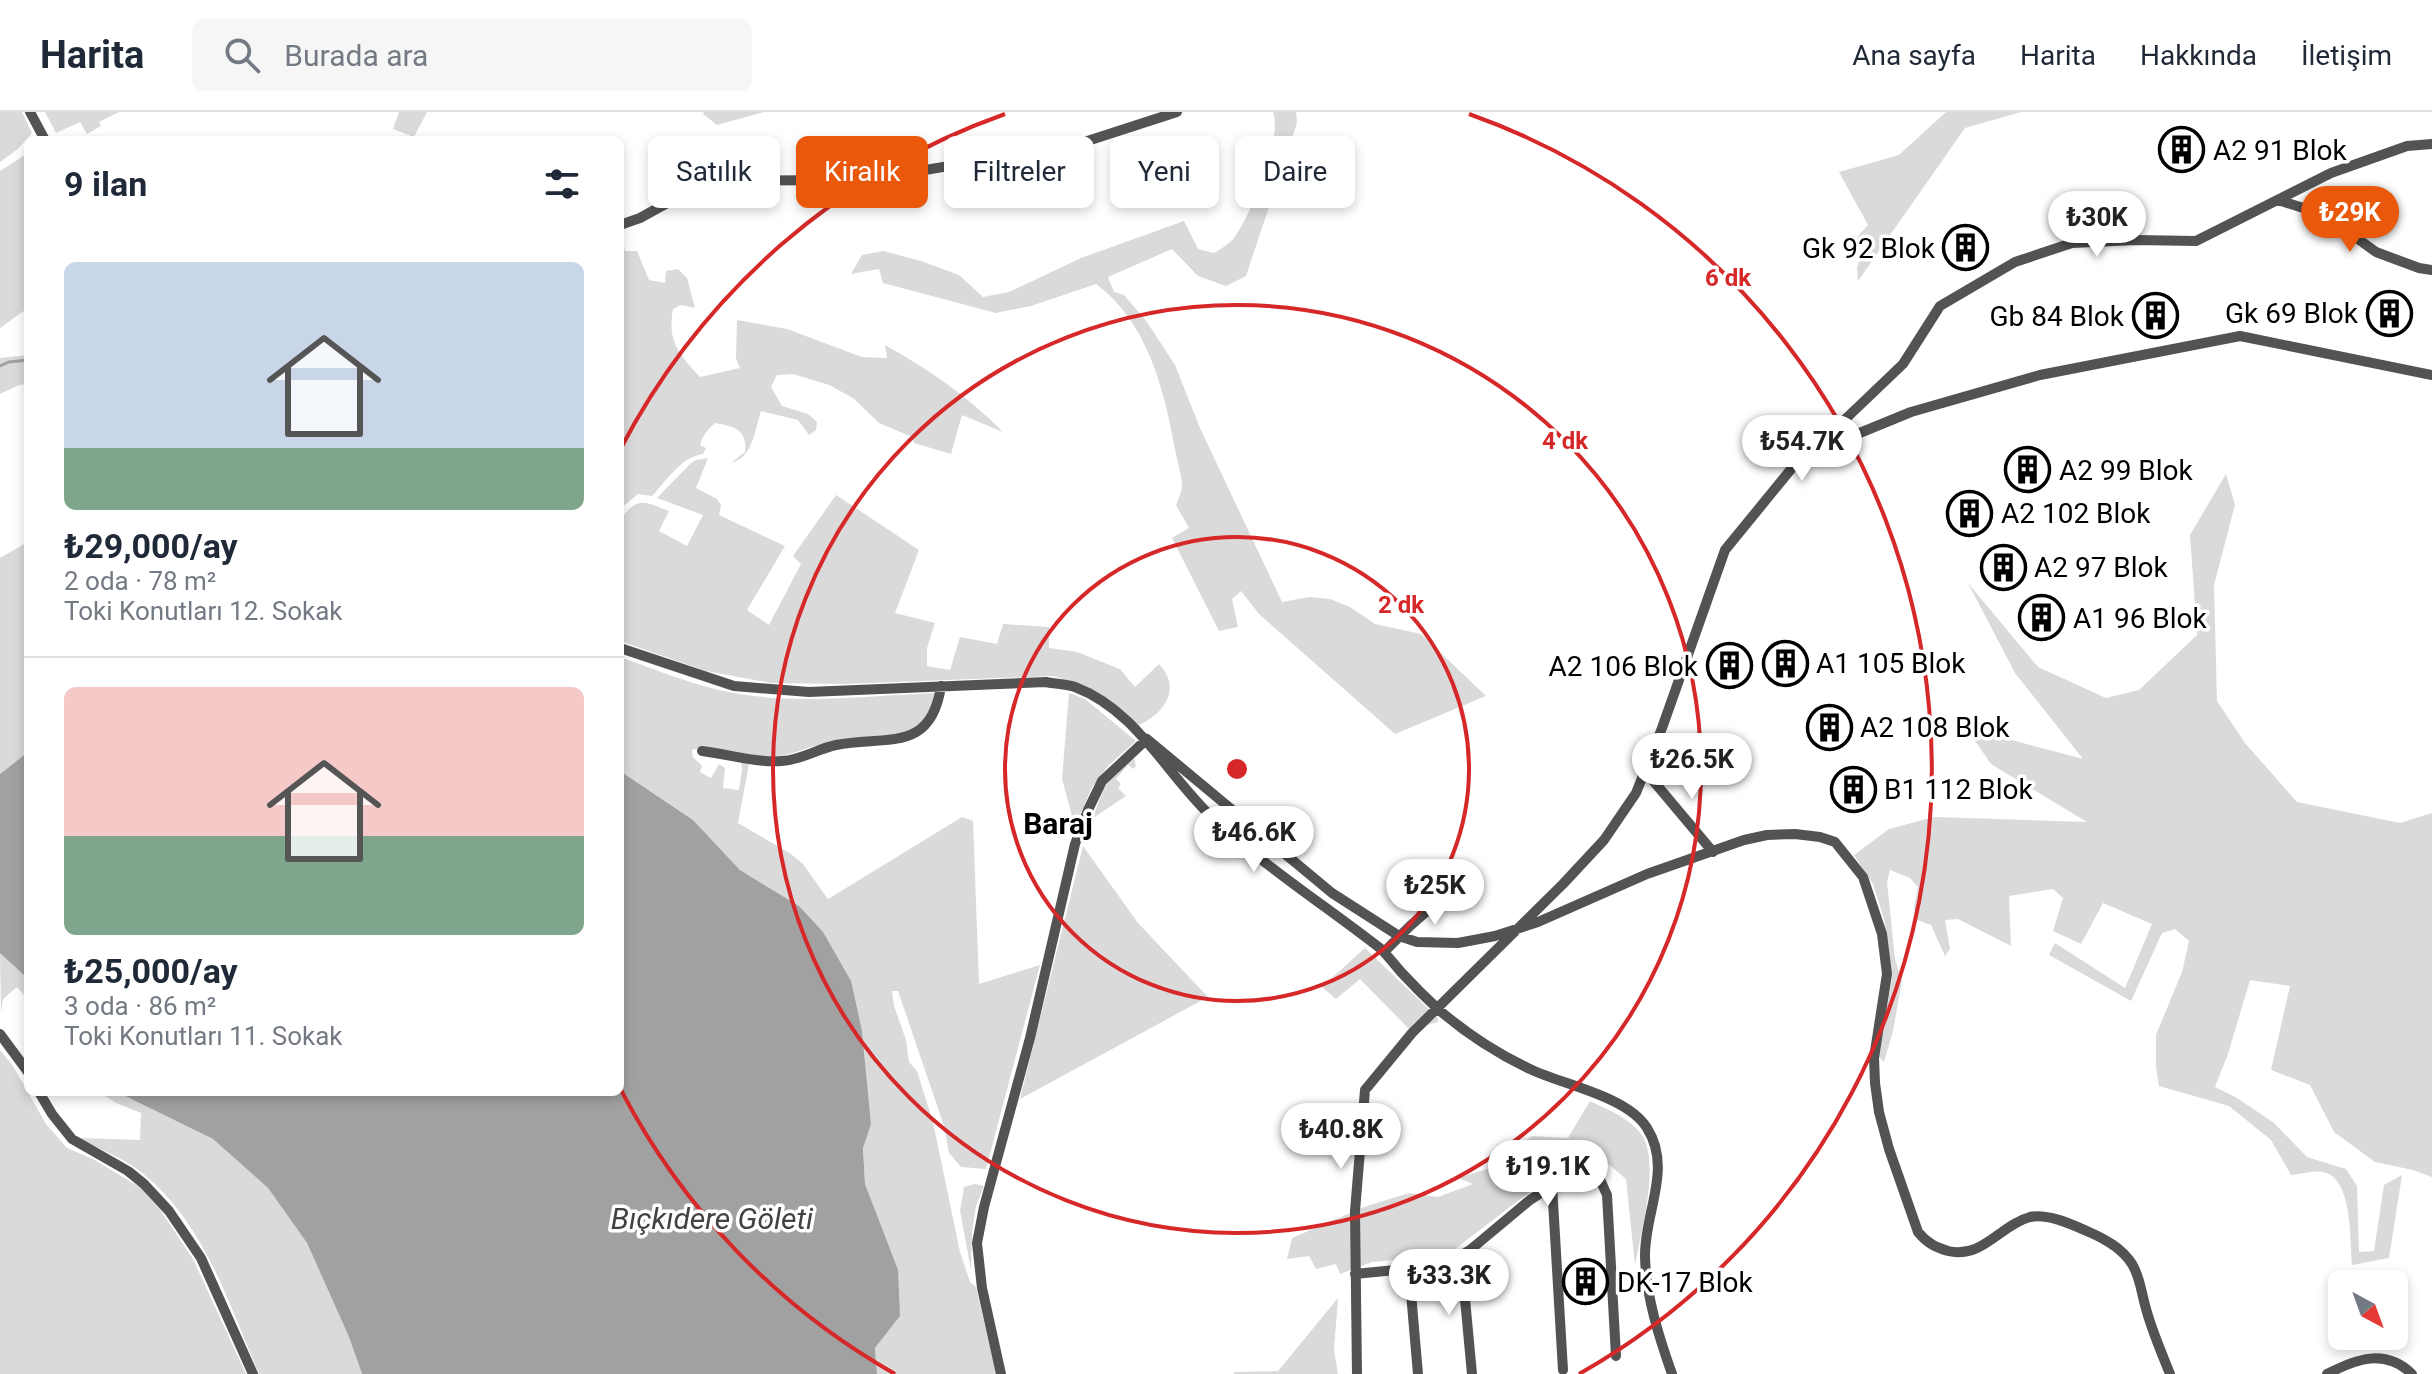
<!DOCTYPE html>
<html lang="tr">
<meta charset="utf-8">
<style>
body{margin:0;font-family:Roboto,sans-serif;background:#f6f6f7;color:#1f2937;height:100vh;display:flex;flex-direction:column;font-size:30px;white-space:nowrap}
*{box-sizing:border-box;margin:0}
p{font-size:26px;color:#747a83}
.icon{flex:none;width:44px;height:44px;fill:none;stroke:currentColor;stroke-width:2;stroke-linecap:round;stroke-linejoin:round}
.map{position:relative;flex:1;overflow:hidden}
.details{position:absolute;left:24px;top:24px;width:600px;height:960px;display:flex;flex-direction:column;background:#fff;border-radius:12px;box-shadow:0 4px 12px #0003}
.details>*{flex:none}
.banner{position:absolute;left:648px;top:24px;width:760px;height:72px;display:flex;gap:16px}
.needle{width:52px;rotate:139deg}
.controls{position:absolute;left:2328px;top:1158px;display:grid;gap:16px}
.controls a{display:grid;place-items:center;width:80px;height:80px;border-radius:12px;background:#fff;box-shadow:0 4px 12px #0003;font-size:40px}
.price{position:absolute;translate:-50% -68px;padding:0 18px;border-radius:28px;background:#fff;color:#222;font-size:26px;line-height:52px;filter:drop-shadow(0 2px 4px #0008)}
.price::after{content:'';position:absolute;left:50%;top:48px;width:24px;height:18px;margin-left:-12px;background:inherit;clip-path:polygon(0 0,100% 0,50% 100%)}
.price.on{background:#ea580c;color:#fff}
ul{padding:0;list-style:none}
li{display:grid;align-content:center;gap:16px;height:424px;padding:0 40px}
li+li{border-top:2px solid #e0e1e3}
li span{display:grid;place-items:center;height:248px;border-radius:12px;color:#555}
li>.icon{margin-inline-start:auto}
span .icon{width:144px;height:144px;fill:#fffc;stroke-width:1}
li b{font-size:34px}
h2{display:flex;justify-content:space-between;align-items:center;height:96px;padding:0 40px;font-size:34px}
.pill{padding:0 28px;border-radius:12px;background:#fff;box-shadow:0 4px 12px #0003;font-size:28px;line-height:72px}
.pill.on{background:#ea580c;color:#fff}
header{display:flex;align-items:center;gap:48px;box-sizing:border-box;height:112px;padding:0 40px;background:#fff;border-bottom:2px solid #e0e1e3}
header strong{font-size:38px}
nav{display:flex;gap:44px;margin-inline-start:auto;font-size:28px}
.search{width:560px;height:72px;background:#f6f6f7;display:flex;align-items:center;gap:20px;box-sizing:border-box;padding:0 28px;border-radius:12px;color:#747a83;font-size:30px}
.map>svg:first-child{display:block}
.green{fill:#dadada}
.water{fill:#a1a1a1}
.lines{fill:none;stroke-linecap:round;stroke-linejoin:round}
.stream{stroke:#a1a1a1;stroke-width:3}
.minor{stroke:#535353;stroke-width:10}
.ring{fill:none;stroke:#d62828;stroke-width:4}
.labels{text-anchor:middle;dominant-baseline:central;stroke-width:7;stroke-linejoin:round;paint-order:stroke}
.poi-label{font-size:28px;fill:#000;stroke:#fff;text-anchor:start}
.neighbourhood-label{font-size:30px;font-weight:bold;fill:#000;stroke:#fff}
.water-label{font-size:30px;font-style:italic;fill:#424242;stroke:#fff}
.centre{fill:#d62828;stroke:#fff;stroke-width:4}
.ring-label{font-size:24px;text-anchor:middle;font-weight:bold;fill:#d62828;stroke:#fff;stroke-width:7;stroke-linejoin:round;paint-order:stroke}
</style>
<header>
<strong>Harita</strong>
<div class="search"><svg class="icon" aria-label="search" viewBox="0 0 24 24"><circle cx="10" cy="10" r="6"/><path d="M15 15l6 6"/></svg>Burada ara</div>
<nav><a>Ana sayfa</a><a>Harita</a><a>Hakkında</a><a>İletişim</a></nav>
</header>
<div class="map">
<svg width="2432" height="1262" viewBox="0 0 2432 1262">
<rect width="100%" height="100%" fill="#fff"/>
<!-- green -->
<path class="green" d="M0 0H22L32 21 18 37 0 50Z
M45 0H119L99 10 101 14 87 22 80 10 56 21Z
M399 0H427L414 25 393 17Z
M704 0H764L717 13 703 2Z
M1273 0H1296L1297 11 1246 164 1226 174 1198 164 1172 137 1108 165 1114 180 1124 183 1147 210 1175 253 1200 316 1282 490 1309 485 1330 487 1350 495 1375 512 1421 522 1486 584 1395 622 1259 502 1241 479 1232 487 1238 515 1219 519 1172 426 1189 416 1176 393C1178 388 1181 381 1182 375 1182 362 1176 345 1174 332 1163 273 1146 209 1096 172L1031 194 996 201 883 171 879 157 851 162 862 143 883 139 921 149 959 163 983 185 1009 180 1081 146 1184 109 1198 137 1214 141C1221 137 1229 132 1234 126 1251 102 1283 28 1273 0Z
M1946 0H2021L1965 16 1858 169 1857 156 1863 136 1857 125 1868 113 1839 60 1899 43Z
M28 41V196L0 216V59Z
M620 118 625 139H637L649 168 665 171 666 159 678 157 687 166 695 196 681 193 673 197C667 230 679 242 700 265L740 256 736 247 737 208 787 217 862 245 887 246 885 233C927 256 969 285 1003 320L962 303 951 342 914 331 912 325 879 311 853 286 829 273 793 262 777 263 771 275 782 294 808 302 817 310 816 318 809 323 798 308 761 299C755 317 753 346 731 351L745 340C748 318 734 314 715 311 707 318 703 323 700 333L706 336 703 342C681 345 667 368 652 384L638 382 620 397Z
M28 243V272L19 273 0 282V246Z
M708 346 696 376 717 387 721 393 719 403 785 434 747 498 769 513 801 452 793 444 836 383 919 438 895 501 935 511 927 536V554L950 558 960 525 997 532 1003 512 1049 515V536L1077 540 1120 557 1135 575 1159 552C1182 576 1165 601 1139 613 1111 591 1087 571 1052 564L846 572 771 571 706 559 620 529V408C637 384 644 389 669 399L659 419 687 434 703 403 657 386 690 352 696 348Z
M2226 362 2235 393 2214 473 2217 589 2245 631 2297 690 2400 711 2432 701V1065L2413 1058 2375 1050 2334 1020 2310 973 2271 958 2290 874 2250 868 2228 942 2215 975 2237 986 2274 1011 2307 1045 2346 1057 2357 1074 2359 1140 2374 1139 2384 1073 2402 1063 2389 1146 2352 1153C2350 1128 2353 1066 2323 1060 2314 1058 2301 1062 2291 1063L2271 1028 2229 994 2159 974 2156 954V923L2182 860 2189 829 2175 817 2162 821 2131 889 2049 843 2055 831 2125 876 2152 812 2103 791 2081 832 2053 819 2063 786 2053 777 2009 784 2011 834 1958 807 1945 808 1950 837 1945 844 1931 813 1917 808 1914 796 1918 775 1910 766 1890 758 1887 770 1895 847 1902 869 1893 919 1884 950 1879 945 1892 865 1884 807 1873 772 1854 743 1889 717 1934 705 2087 710 1991 652 1966 616 2083 647 2015 561 1968 471 2038 555 2106 586 2139 578 2197 523 2190 423Z
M28 430V640L0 662V446Z
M620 545C653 557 686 570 719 578 786 594 866 584 935 581 928 635 863 626 824 632 805 635 788 645 770 645 748 644 725 638 703 635L692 638 693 645 702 654 700 660 711 666 719 652 725 656 723 676 739 678 742 658 741 650 749 652 738 711 791 742 803 752 828 787 962 705 973 709 979 872 1040 853 986 1057 961 1055 949 1041 944 1014 898 879H892L894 894 906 928 909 950 917 959 933 1010 960 1140 970 1170 976 1175 996 1262H877L875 1236 900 1204 887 1132 865 1072 863 1035 871 1012 862 919 799 794 740 758 693 708 620 659Z
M1069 581 1085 587 1136 629 1109 653 1092 675 1075 715 1062 667Z
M1134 646 1136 654 1133 657 1128 653 1116 667 1121 672 1118 676 1126 684 1093 706C1101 683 1110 656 1134 646Z
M1083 734 1138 811 1208 885 1020 987Z
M1365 836 1438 906V910L1410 918 1360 867 1336 887 1322 875Z
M0 841 28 867V888L17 875 3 887 1 900Z
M0 938 13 954 46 1012 67 1036 93 1047 141 1076 161 1099 193 1147 246 1262H0Z
M99 980H117L213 1027 268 1076 307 1131 349 1225 362 1262H259C228 1190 202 1103 134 1055 117 1043 97 1037 80 1026L140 1028 141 1001 116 991Z
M1590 989C1606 997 1625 1004 1638 1018 1663 1044 1641 1119 1635 1153L1626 1067 1594 1040 1535 1076 1447 1143 1372 1150 1340 1162 1336 1152 1316 1157 1309 1144 1287 1147 1292 1126 1364 1095 1409 1081 1438 1085 1473 1072 1458 1066 1493 1055 1532 1024 1568 1026Z
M975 1072 984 1074 976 1094 972 1120 971 1158 960 1099 964 1075Z
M1338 1186 1334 1238 1338 1262H1234V1260L1278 1259Z"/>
<!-- water -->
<path class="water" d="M28 640V867L0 841V662Z
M620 659 693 708 740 758 799 794 823 820 851 869 862 919 871 1012 863 1036 865 1072 898 1158 900 1204 875 1236 877 1262H362L349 1225 307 1131 268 1076 213 1027 117 980H620Z"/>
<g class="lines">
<!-- stream -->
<path class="stream" d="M0 254 9 250 28 248"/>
<!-- minor -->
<path class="minor" d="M30 0 45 28
M2278 88 2325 103 2376 140 2419 156 2432 158
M620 113 640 106 707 69 853 68 883 65 1075 33 1177 0
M1814 337 1903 252 1940 194 2015 150 2072 131 2135 128 2196 129 2331 61 2407 34 2432 32
M620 536 734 574 809 580 1046 570C1055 572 1067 572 1075 575 1138 599 1167 664 1214 707 1265 755 1326 794 1381 837 1388 844 1394 852 1401 860 1413 873 1426 886 1439 898 1466 921 1498 942 1530 957 1563 973 1627 984 1647 1016 1673 1057 1644 1101 1645 1145 1646 1185 1659 1225 1672 1262
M702 639C728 642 756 651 782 649 801 648 817 637 836 633 885 623 931 642 941 574
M1645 659 1713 740
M1384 840 1410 814 1435 792 1453 764
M0 922 28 960
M39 980 52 1002 72 1027 128 1059 144 1072 169 1099 201 1146 253 1262
M1552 1073 1563 1258
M1461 1144 1472 1262
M1409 1158 1418 1262
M1355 1162 1446 1153 1470 1138 1530 1088 1583 1053 1593 1052 1607 1083 1616 1244
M1001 1262 982 1176 977 1131 984 1095 1030 926 1075 732 1088 698 1102 669 1147 627 1332 781 1399 824 1417 830 1458 831 1495 824 1538 810 1647 762 1744 728 1767 723 1795 722 1820 725 1835 730 1863 765 1882 822 1887 862 1874 946 1875 971 1879 1000 1889 1037 1918 1120C1927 1131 1935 1135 1948 1139 1983 1147 2000 1113 2030 1105 2048 1101 2073 1113 2089 1120 2105 1127 2122 1136 2132 1152 2140 1165 2141 1179 2145 1193 2151 1217 2161 1239 2170 1262
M1357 1262 1355 1099 1365 978 1412 921 1563 772 1604 728 1636 681 1662 616 1725 438 1801 345 1911 300 2040 263 2240 224 2432 263
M2327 1262C2356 1247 2385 1236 2412 1262"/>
</g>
<!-- distance rings -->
<g class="ring">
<circle cx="1237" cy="657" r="232"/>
<circle cx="1237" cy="657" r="464"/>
<path d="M895 1262A695 695 0 0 1 621 978M621 336A695 695 0 0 1 1005 2M1469 2A695 695 0 0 1 1579 1262"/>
</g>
<!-- icons -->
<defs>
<symbol id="building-ring" viewBox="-11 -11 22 22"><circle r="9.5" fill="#fff" stroke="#000" stroke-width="1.5"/><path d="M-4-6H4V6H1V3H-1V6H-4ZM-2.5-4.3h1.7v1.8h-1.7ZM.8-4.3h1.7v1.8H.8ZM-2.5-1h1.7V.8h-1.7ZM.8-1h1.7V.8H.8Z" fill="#000"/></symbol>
</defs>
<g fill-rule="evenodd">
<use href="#building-ring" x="2156" y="12" width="51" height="51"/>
<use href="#building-ring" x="1940" y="110" width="51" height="51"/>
<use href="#building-ring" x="2364" y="176" width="51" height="51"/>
<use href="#building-ring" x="2130" y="178" width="51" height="51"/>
<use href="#building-ring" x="2002" y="332" width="51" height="51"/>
<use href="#building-ring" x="1944" y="376" width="51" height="51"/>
<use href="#building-ring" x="1978" y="430" width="51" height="51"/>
<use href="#building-ring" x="2016" y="480" width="51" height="51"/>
<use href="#building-ring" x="1760" y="526" width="51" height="51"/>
<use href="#building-ring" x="1704" y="528" width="51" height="51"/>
<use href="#building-ring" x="1804" y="590" width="51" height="51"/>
<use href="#building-ring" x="1828" y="652" width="51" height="51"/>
<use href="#building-ring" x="1560" y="1144" width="51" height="51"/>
</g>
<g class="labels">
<!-- poi labels -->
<g class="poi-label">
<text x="2213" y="38">A2 91 Blok</text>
<text x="1935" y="136" text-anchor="end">Gk 92 Blok</text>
<text x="2358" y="201" text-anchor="end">Gk 69 Blok</text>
<text x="2124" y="204" text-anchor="end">Gb 84 Blok</text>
<text x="2059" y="358">A2 99 Blok</text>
<text x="2001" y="401">A2 102 Blok</text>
<text x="2034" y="455">A2 97 Blok</text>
<text x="2073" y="506">A1 96 Blok</text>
<text x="1816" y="551">A1 105 Blok</text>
<text x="1698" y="554" text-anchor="end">A2 106 Blok</text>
<text x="1860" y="615">A2 108 Blok</text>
<text x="1884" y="677">B1 112 Blok</text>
<text x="1617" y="1170">DK-17 Blok</text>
</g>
<!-- neighbourhood labels -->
<g class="neighbourhood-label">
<text x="1058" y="711">Baraj</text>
</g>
<!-- water labels -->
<g class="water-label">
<text x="712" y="1106">Bıçkıdere Göleti</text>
</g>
</g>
<circle cx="1237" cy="657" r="12" class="centre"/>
<g class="ring-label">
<text x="1728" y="174">6 dk</text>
<text x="1565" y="337">4 dk</text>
<text x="1401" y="501">2 dk</text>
</g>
</svg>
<div class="controls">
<a><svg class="needle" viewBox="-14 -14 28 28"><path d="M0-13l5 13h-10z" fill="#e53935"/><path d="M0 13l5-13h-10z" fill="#747a83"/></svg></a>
</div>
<b class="price on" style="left:2350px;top:142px">₺29K</b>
<b class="price" style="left:2097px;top:147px">₺30K</b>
<b class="price" style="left:1802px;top:371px">₺54.7K</b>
<b class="price" style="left:1692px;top:689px">₺26.5K</b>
<b class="price" style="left:1254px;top:762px">₺46.6K</b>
<b class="price" style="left:1435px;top:815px">₺25K</b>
<b class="price" style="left:1341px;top:1059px">₺40.8K</b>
<b class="price" style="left:1548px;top:1096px">₺19.1K</b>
<b class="price" style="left:1449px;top:1205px">₺33.3K</b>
<div class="banner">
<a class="pill">Satılık</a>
<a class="pill on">Kiralık</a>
<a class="pill">Filtreler</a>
<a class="pill">Yeni</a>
<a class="pill">Daire</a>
</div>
<section class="details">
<h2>9 ilan<svg class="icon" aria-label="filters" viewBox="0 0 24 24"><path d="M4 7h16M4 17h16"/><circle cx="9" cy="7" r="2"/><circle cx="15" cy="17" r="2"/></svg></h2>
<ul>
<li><span style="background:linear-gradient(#c9d6e8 75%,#7fa58c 0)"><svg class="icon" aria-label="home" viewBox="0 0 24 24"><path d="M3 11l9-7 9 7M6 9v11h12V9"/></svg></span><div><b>₺29,000/ay</b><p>2 oda · 78 m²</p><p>Toki Konutları 12. Sokak</p></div></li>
<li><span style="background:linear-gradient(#f6c9c9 60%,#7fa58c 0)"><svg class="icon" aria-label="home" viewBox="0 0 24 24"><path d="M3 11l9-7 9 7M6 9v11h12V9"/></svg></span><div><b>₺25,000/ay</b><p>3 oda · 86 m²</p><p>Toki Konutları 11. Sokak</p></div></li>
</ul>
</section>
</div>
